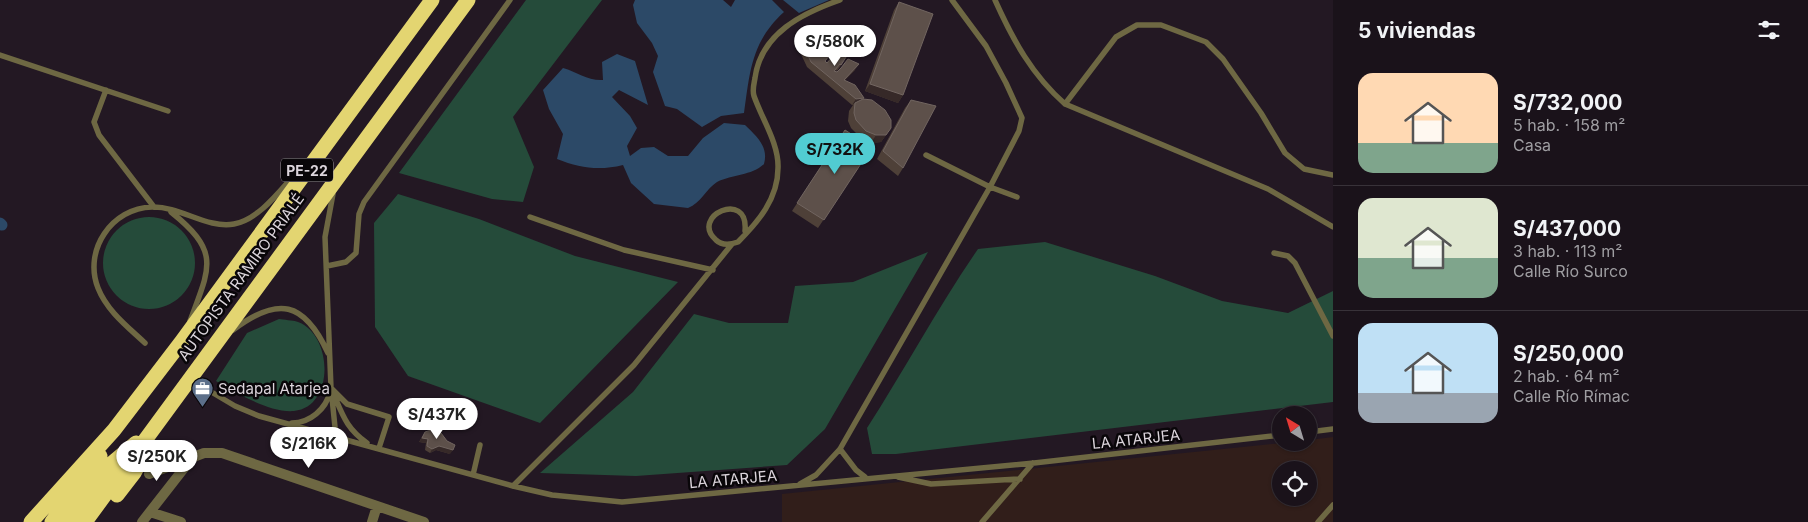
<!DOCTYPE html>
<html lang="es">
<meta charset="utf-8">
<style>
body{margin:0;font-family:Inter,sans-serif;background:#231b23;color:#f1f3f6;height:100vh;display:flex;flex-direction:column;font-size:19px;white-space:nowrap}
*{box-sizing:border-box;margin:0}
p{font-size:16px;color:#9f9ea2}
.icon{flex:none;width:28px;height:28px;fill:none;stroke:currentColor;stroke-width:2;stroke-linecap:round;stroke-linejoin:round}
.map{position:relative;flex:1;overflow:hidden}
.sheet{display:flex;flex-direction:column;background:#1a121a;width:475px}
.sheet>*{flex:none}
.needle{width:32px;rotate:322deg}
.controls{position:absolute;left:1272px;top:406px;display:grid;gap:10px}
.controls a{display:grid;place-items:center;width:45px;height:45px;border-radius:50%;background:#1a121a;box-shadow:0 1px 4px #0004,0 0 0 1px #383239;font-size:25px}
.price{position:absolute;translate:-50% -42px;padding:0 11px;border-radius:18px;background:#fff;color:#222;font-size:16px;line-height:32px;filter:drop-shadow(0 1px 2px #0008)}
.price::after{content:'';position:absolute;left:50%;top:30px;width:15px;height:11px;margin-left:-8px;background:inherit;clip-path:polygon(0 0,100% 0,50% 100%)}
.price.current{background:#51ccd2;color:#111}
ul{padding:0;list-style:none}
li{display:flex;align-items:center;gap:15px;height:125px;padding:0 25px}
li+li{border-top:1px solid #383239}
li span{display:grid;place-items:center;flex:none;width:140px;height:100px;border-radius:15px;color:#555}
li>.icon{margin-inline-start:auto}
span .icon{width:60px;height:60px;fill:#fffc;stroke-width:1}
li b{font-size:21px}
h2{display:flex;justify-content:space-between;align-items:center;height:60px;padding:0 25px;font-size:21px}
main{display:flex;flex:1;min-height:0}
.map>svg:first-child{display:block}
.industrial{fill:#311e1a;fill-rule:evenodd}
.green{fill:#254b3a}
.water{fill:#2c4967}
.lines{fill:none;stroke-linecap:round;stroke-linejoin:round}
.canal{stroke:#2c4967;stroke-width:11}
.lane{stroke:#6e6843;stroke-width:5.5}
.street{stroke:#6e6843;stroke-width:10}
.highway{stroke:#e3d571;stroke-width:15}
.wall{fill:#4e4038}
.shaded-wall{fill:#362928}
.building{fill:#5d504a;stroke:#716560}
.labels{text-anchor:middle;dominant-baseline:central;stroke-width:5;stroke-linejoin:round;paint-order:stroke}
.shield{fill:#090609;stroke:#9c969c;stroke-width:1}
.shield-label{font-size:14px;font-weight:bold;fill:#dbd4db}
.street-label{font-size:15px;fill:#dbd4db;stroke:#090609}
.poi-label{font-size:15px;fill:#dbd4db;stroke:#090609;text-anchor:start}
</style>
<main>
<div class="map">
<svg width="1333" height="522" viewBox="0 0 1333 522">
<rect width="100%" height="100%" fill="#231823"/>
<!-- industrial -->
<path class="industrial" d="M1333 437V522H782V494L1282 443 1309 442V440ZM1281 470H1309V498H1281Z"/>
<!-- green -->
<path class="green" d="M526 0H602L513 117 534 167 523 202 492 199 399 173Z
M398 194 479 219 575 256 678 282 540 423 408 376 375 327 374 223Z
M103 263a46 46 0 1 1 92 0a46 46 0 1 1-92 0Z
M1045 242 1155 276 1222 301 1288 313 1333 291V402L896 454H872L867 428C905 369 938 307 978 249Z
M928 252 825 429 787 465 636 476 540 473 633 392 694 314 729 323H788L795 286 853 282Z
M279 319C284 320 292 320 298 322 333 335 335 407 294 411 269 413 237 393 216 381L247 333Z"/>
<!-- water -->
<path class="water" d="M635 0H723L731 7 735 0H772L784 12C751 42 750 72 744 113L721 116 702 127 677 109 665 106 653 72 658 56 652 43 637 23 633 5Z
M783 0H829L799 13Z
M617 54 635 61 648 105 619 90 612 97 630 116 637 128 627 146 630 156 641 148 654 147 668 156H688L703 138 724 123 745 125C756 136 769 146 764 164 751 176 733 174 717 182 706 189 701 203 688 208L654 204 631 183 623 165C599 171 580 168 557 159L563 134 549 109 543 90 563 68C577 72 588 81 603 80L602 62Z"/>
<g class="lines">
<!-- canal -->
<path class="canal" d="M0 223 2 225"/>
<!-- lane -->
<path class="lane" d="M995 0C1013 40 1032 75 1065 104L1268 189 1333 227
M0 55 168 111
M106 90 94 122 99 135 154 207
M1065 104 1116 37 1137 25H1161L1206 42 1223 59 1261 113 1285 153 1304 169 1333 175
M926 155 990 187 1017 197
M333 194 325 237 331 388 336 437
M171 212C221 252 210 267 190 321
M530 217 624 250 713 270
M745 231C749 189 689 216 716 240 722 246 730 245 738 242 758 222 778 199 778 168 779 144 762 119 754 96 752 90 754 84 755 78 761 33 803 13 840 0
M1274 253 1288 256 1295 263 1333 336
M327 266 346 262 356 253 359 214 364 202 510 0
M233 330C278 296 304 301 328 353
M145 343C128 327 107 311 98 288 83 250 112 208 152 207 180 206 207 229 234 224 260 219 281 189 298 171
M203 387 235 406 259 416 513 486 552 495 622 502 1034 463 1281 435
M331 388 347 404 389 417 379 448
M334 395C343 416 347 429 367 443
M292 423C310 423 326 409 330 392
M1309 432 1333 429
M840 449 856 470 865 477
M473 475 480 445
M898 477 931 484 1020 479
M800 484 816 475 840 449 990 187 1019 131 1022 118 1006 83 986 46 952 0
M513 486 634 365 732 244
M982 522 1033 463
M1318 522 1333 505"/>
<!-- street -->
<path class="street" d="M149 474 204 453H222L424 522
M150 512 181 522
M142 522 192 458
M372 522 377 506"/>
<!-- highway -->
<path class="highway" d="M117 495 134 473 143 456
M31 522 114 430 182 341 432 0
M52 522 100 456
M69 522 111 464 136 443
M85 522 468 0"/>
</g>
<!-- wall -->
<path class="wall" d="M899 2 903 95 898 103 865 91 894 10Z
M804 47 817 54 834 51 825 61 827 63 838 50 841 65 837 71 836 70 835 71 837 72 855 70 845 80 864 98V99L891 128 881 142 871 143 861 138 851 128 848 121 849 111 853 105H852L807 67 800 52Z
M911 100 903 168 898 176 877 159 905 108Z
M845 130 872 147 818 228 792 211Z
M425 432 450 454 436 450 430 453 425 450 426 443 419 442Z"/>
<!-- shaded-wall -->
<path class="shaded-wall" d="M859 64 855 70 840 86 844 80Z
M870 84 903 95 898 103 865 91Z
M864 98 860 104 855 103 852 105 856 99Z
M891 128 881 142 871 143 876 135Z
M422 438 428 439 426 443 419 442Z
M439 446 453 450 450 454 436 450 430 453 432 449Z"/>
<!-- building -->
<path class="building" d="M899 2 933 14 903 95 870 84Z
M827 39 838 45 825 61 827 63 838 50 848 54 841 65 840 64 834 71 837 72 841 68 848 59 859 64 844 80 855 85 864 98 856 99 811 62 804 47 817 54Z
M863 99 872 100 885 110 891 120V128L886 135H876L866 131 856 120 854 113 855 103Z
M911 100 936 106 903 168 883 151Z
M845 130 872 147 824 220 797 203Z
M431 430 441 433 447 441 455 445 453 450 439 446 432 449 427 446 428 439 422 438 425 432Z"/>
<!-- icons -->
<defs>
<symbol id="office-pin" viewBox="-11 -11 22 30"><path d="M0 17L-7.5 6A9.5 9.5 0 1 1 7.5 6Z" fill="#5c6f8a" stroke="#090609"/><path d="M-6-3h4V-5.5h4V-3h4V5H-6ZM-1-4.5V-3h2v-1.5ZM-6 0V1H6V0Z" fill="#fff"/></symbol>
</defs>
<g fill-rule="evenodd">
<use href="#office-pin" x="190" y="376" width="25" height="34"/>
</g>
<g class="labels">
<!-- shield labels -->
<rect class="shield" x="281" y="158.5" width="52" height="23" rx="4"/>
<g class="shield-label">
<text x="307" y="170">PE-22</text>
</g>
<!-- street labels -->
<g class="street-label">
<text transform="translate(241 277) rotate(-54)">AUTOPISTA RAMIRO PRIALÉ</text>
<text transform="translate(1136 439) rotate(-6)">LA ATARJEA</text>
<text transform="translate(733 479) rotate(-5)">LA ATARJEA</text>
</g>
<!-- poi labels -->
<g class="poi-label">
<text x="218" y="388">Sedapal Atarjea</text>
</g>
</g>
</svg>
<div class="controls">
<a><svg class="needle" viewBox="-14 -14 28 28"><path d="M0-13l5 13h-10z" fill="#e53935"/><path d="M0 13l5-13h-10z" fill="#9f9ea2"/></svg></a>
<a><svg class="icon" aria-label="locate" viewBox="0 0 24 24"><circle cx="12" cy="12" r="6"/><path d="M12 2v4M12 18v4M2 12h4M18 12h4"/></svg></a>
</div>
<b class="price" style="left:835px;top:67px">S/580K</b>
<b class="price current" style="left:835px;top:175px">S/732K</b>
<b class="price" style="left:437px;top:440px">S/437K</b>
<b class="price" style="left:309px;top:469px">S/216K</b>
<b class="price" style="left:157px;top:482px">S/250K</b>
</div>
<section class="sheet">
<h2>5 viviendas<svg class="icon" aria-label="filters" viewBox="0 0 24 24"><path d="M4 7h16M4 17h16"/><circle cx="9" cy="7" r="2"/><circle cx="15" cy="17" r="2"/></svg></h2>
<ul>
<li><span style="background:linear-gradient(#ffd9b3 70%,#7fa58c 0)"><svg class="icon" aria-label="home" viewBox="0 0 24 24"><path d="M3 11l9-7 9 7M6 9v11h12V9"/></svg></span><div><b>S/732,000</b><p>5 hab. · 158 m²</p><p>Casa</p></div></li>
<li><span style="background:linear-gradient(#dfe7d0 60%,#7fa58c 0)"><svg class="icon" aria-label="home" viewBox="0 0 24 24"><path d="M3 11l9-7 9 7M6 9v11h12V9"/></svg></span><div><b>S/437,000</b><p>3 hab. · 113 m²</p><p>Calle Río Surco</p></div></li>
<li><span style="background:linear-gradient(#bfe0f5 70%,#9aa5b1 0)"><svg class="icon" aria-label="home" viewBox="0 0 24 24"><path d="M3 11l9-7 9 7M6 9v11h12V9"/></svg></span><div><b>S/250,000</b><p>2 hab. · 64 m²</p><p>Calle Río Rímac</p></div></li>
</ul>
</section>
</main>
